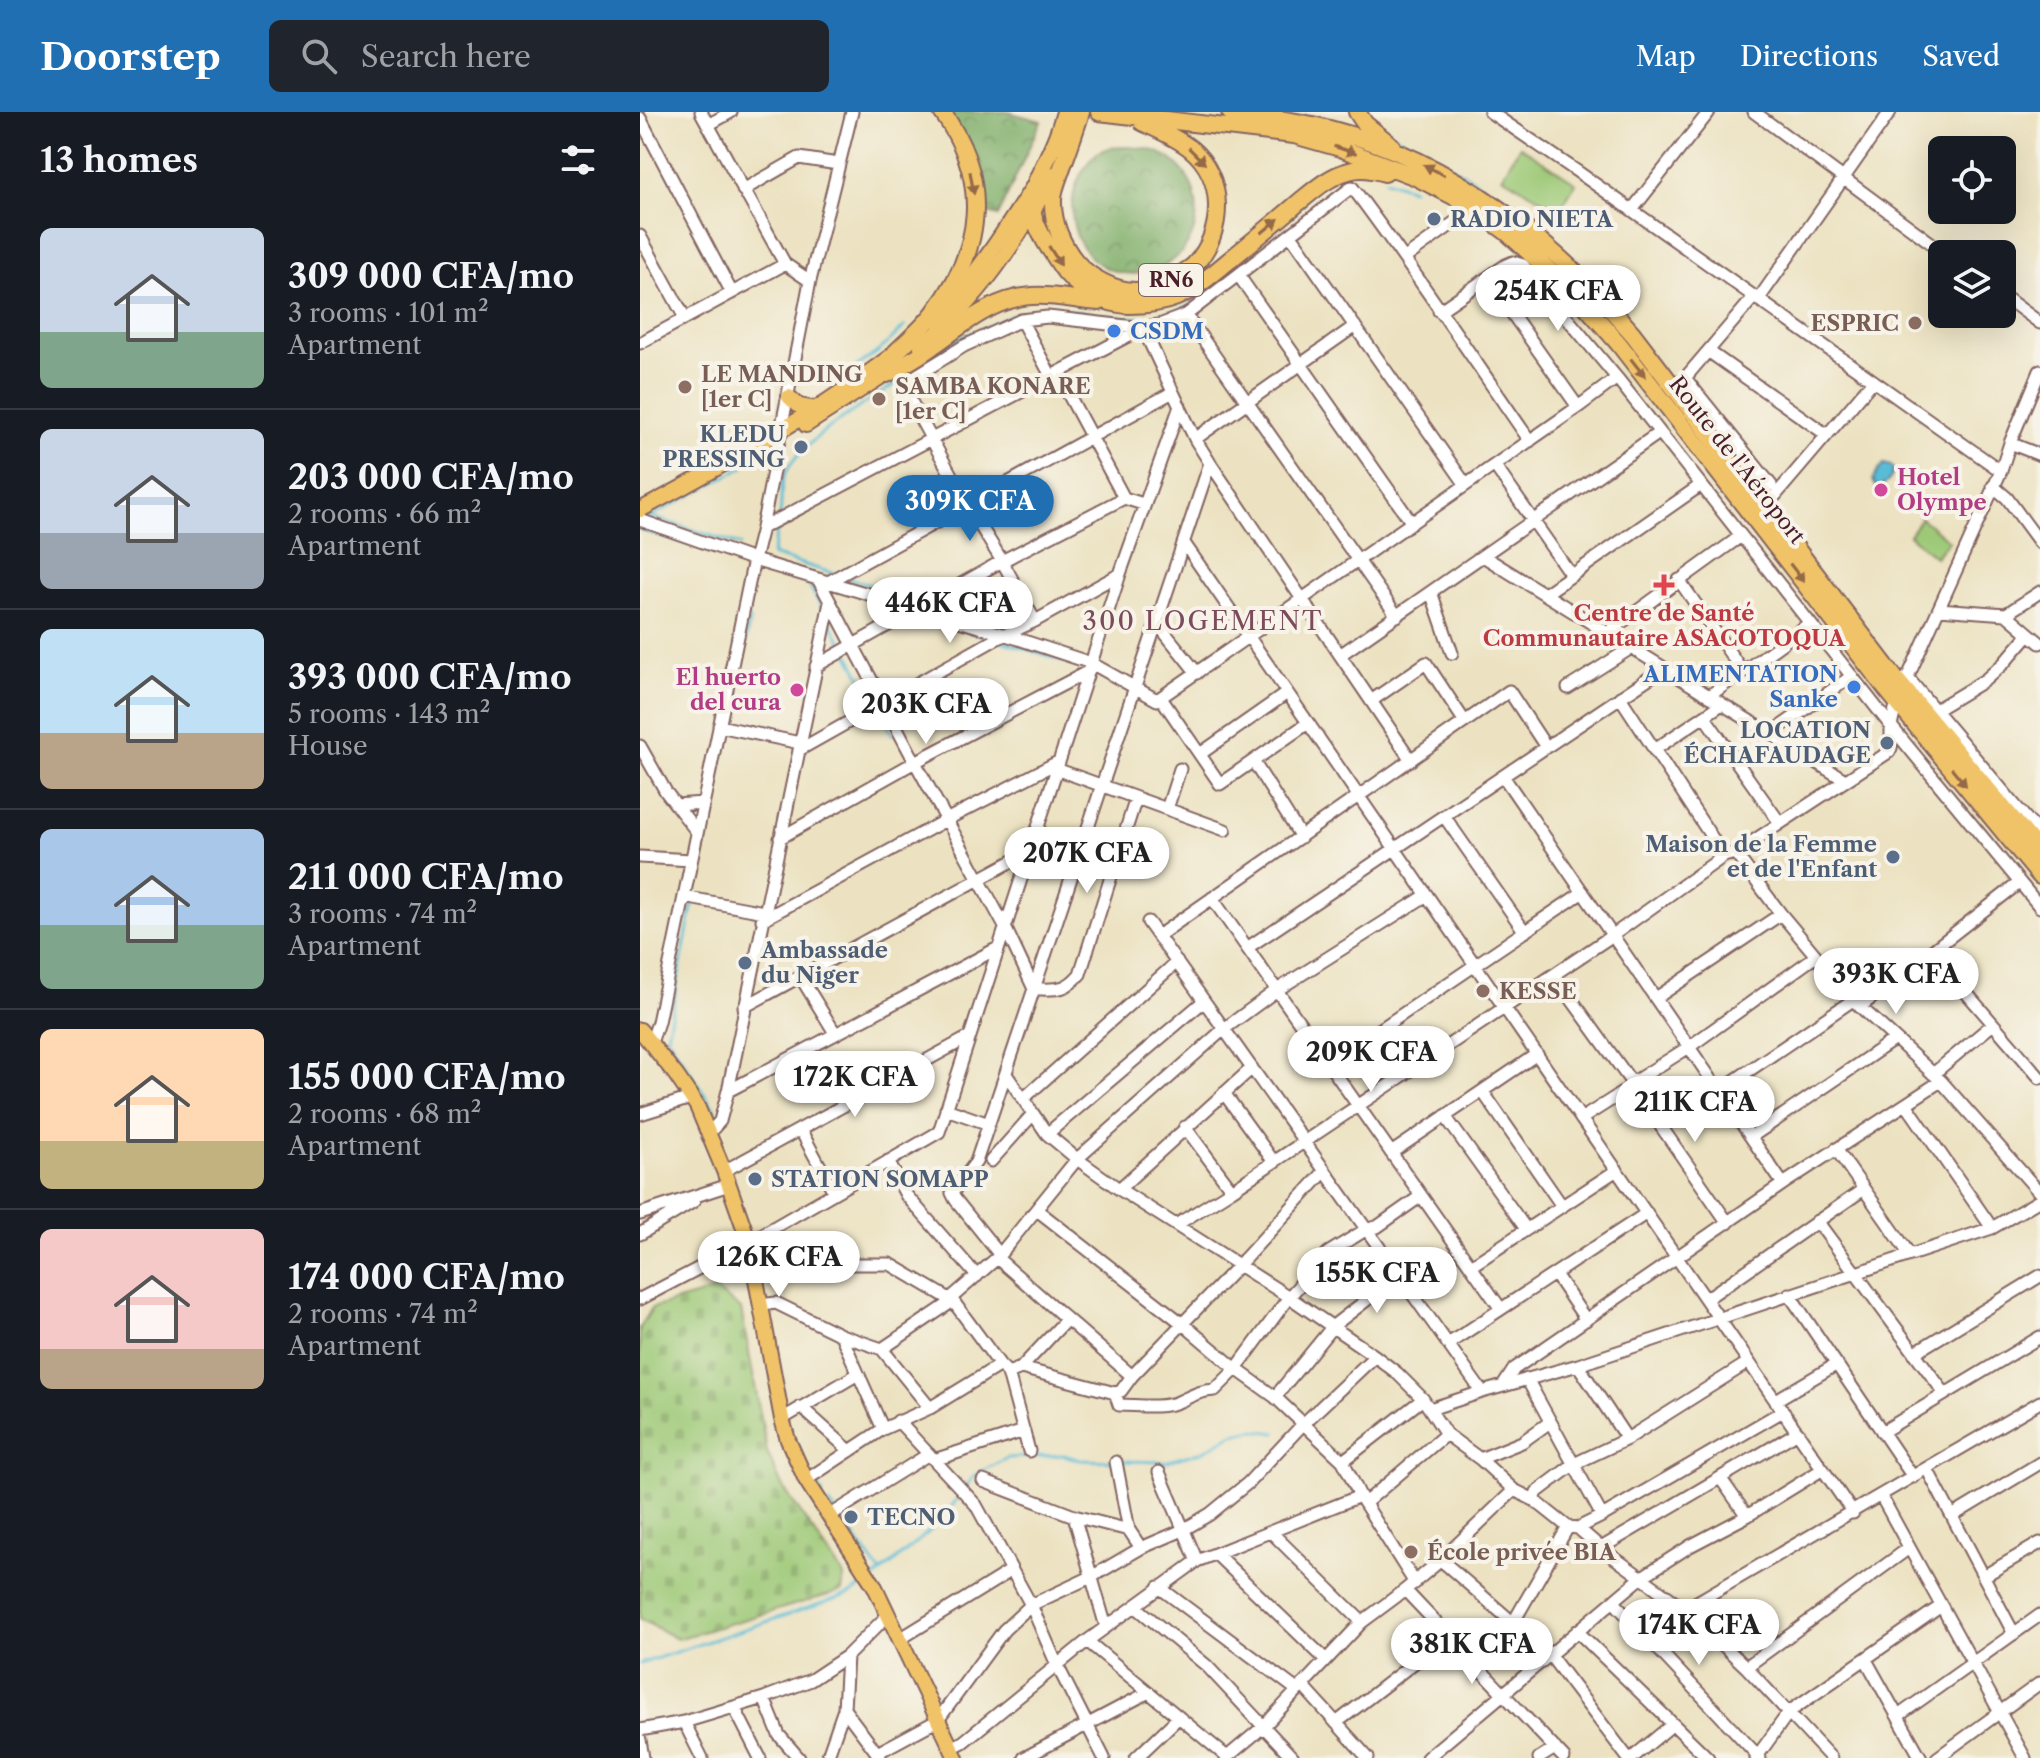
<!DOCTYPE html>
<meta charset="utf-8">
<style>
body{margin:0;font-family:"Libre Caslon Text",serif;background:#20242c;color:#f1f3f6;height:100vh;display:flex;flex-direction:column;font-size:30px;white-space:nowrap}
*{box-sizing:border-box;margin:0}
p{font-size:26px;color:#9ea1a6}
.icon{flex:none;width:44px;height:44px;fill:none;stroke:currentColor;stroke-width:2;stroke-linecap:round;stroke-linejoin:round}
.map{position:relative;flex:1;overflow:hidden}
.details{display:flex;flex-direction:column;background:#171b24;width:640px}
.details>*{flex:none}
.buttons{position:absolute;left:1288px;top:24px;display:grid;gap:16px}
.buttons a{display:grid;place-items:center;width:88px;height:88px;border-radius:12px;background:#171b24;box-shadow:0 8px 32px #0002;font-size:40px}
.price{position:absolute;translate:-50% -68px;padding:0 18px;border-radius:28px;background:#fff;color:#222;font-size:26px;line-height:52px;filter:drop-shadow(0 2px 4px #0008)}
.price::after{content:'';position:absolute;left:50%;top:48px;width:24px;height:18px;margin-left:-12px;background:inherit;clip-path:polygon(0 0,100% 0,50% 100%)}
.price.active{background:#1f6fb2;color:#fff}
ul{padding:0;list-style:none}
li{display:flex;align-items:center;gap:24px;height:200px;padding:0 40px}
li+li{border-top:2px solid #363941}
li span{display:grid;place-items:center;flex:none;width:224px;height:160px;border-radius:12px;color:#555}
li>.icon{margin-inline-start:auto}
span .icon{width:96px;height:96px;fill:#fffc;stroke-width:1}
li b{font-size:34px}
h2{display:flex;justify-content:space-between;align-items:center;height:96px;padding:0 40px;font-size:34px}
header{display:flex;align-items:center;gap:48px;box-sizing:border-box;height:112px;padding:0 40px;background:#1f6fb2;color:#fff}
header strong{font-size:38px}
nav{display:flex;gap:44px;margin-inline-start:auto;font-size:28px}
.search{width:560px;height:72px;background:#20242c;display:flex;align-items:center;gap:20px;box-sizing:border-box;padding:0 28px;border-radius:12px;color:#9ea1a6;font-size:30px}
main{display:flex;flex:1;min-height:0}
.map>svg:first-child{display:block}
.forest{fill:url(#forest-crowns);stroke:#64664a;stroke-width:2}
.cemetery{fill:url(#cemetery-stones);stroke:#747451;stroke-width:2}
.green{fill:#9dc977;stroke:#747451;stroke-width:2}
.water{fill:#58bcd6;stroke:#516e80;stroke-width:2}
.lines{fill:none;stroke-linecap:round;stroke-linejoin:round}
.stream{stroke:#58bcd6;stroke-width:3}
.minor-casing{stroke:#836360;stroke-width:15}
.major-casing{stroke:#836360;stroke-width:18}
.highway-casing{stroke:#836360;stroke-width:20}
.minor{stroke:#fff;stroke-width:11}
.major{stroke:#f1c369;stroke-width:14}
.highway{stroke:#f1c369;stroke-width:16}
.oneway{fill:#956947}
.service-dot{fill:#5c6f8a;stroke:#f7f3e8;stroke-width:3}
.education-dot{fill:#8d6e63;stroke:#f7f3e8;stroke-width:3}
.shop-dot{fill:#3f7fe0;stroke:#f7f3e8;stroke-width:3}
.hotel-dot{fill:#d1479c;stroke:#f7f3e8;stroke-width:3}
.health-dot{fill:#e0444e;stroke:#f7f3e8;stroke-width:3}
.labels{text-anchor:middle;dominant-baseline:central;stroke-width:8;stroke-linejoin:round;paint-order:stroke}
.shield{fill:#f7f3e8;stroke:#7e5f64;stroke-width:2}
.shield-label{font-size:20px;font-weight:bold;fill:#4a1f2b}
.service-label{font-size:22px;font-weight:bold;fill:#4e5e75;stroke:#f7f3e8;text-anchor:start}
.education-label{font-size:22px;font-weight:bold;fill:#785e54;stroke:#f7f3e8;text-anchor:start}
.shop-label{font-size:22px;font-weight:bold;fill:#366cbe;stroke:#f7f3e8;text-anchor:start}
.street-label{font-size:22px;fill:#4a1f2b;stroke:#f7f3e8}
.hotel-label{font-size:22px;font-weight:bold;fill:#b23c85;stroke:#f7f3e8;text-anchor:start}
.health-label{font-size:22px;font-weight:bold;fill:#be3a42;stroke:#f7f3e8}
.quarter-label{font-size:26px;letter-spacing:2px;fill:#7d4c5c;stroke:#f7f3e8}
</style>
<header>
<strong>Doorstep</strong>
<div class="search"><svg class="icon" aria-label="search" viewBox="0 0 24 24"><circle cx="10" cy="10" r="6"/><path d="M15 15l6 6"/></svg>Search here</div>
<nav><a>Map</a><a>Directions</a><a>Saved</a></nav>
</header>
<main>
<section class="details">
<h2>13 homes<svg class="icon" aria-label="filters" viewBox="0 0 24 24"><path d="M4 7h16M4 17h16"/><circle cx="9" cy="7" r="2"/><circle cx="15" cy="17" r="2"/></svg></h2>
<ul>
<li><span style="background:linear-gradient(#c9d6e8 65%,#7fa58c 0)"><svg class="icon" aria-label="home" viewBox="0 0 24 24"><path d="M3 11l9-7 9 7M6 9v11h12V9"/></svg></span><div><b>309 000 CFA/mo</b><p>3 rooms · 101 m²</p><p>Apartment</p></div></li>
<li><span style="background:linear-gradient(#c9d6e8 65%,#9aa5b1 0)"><svg class="icon" aria-label="home" viewBox="0 0 24 24"><path d="M3 11l9-7 9 7M6 9v11h12V9"/></svg></span><div><b>203 000 CFA/mo</b><p>2 rooms · 66 m²</p><p>Apartment</p></div></li>
<li><span style="background:linear-gradient(#bfe0f5 65%,#b9a48a 0)"><svg class="icon" aria-label="home" viewBox="0 0 24 24"><path d="M3 11l9-7 9 7M6 9v11h12V9"/></svg></span><div><b>393 000 CFA/mo</b><p>5 rooms · 143 m²</p><p>House</p></div></li>
<li><span style="background:linear-gradient(#a9c7e8 60%,#7fa58c 0)"><svg class="icon" aria-label="home" viewBox="0 0 24 24"><path d="M3 11l9-7 9 7M6 9v11h12V9"/></svg></span><div><b>211 000 CFA/mo</b><p>3 rooms · 74 m²</p><p>Apartment</p></div></li>
<li><span style="background:linear-gradient(#ffd9b3 70%,#c2b280 0)"><svg class="icon" aria-label="home" viewBox="0 0 24 24"><path d="M3 11l9-7 9 7M6 9v11h12V9"/></svg></span><div><b>155 000 CFA/mo</b><p>2 rooms · 68 m²</p><p>Apartment</p></div></li>
<li><span style="background:linear-gradient(#f6c9c9 75%,#b9a48a 0)"><svg class="icon" aria-label="home" viewBox="0 0 24 24"><path d="M3 11l9-7 9 7M6 9v11h12V9"/></svg></span><div><b>174 000 CFA/mo</b><p>2 rooms · 74 m²</p><p>Apartment</p></div></li>
</ul>
</section>
<div class="map">
<svg width="1400" height="1646" viewBox="0 0 1400 1646">
<defs>
<pattern id="forest-crowns" width="20" height="18" patternUnits="userSpaceOnUse" patternTransform="scale(2)"><rect width="20" height="18" fill="#7ead68"/><path d="M2 6a3 3 0 1 1 6 0M12 15a3 3 0 1 1 6 0" fill="none" stroke="#698c56"/></pattern>
<pattern id="cemetery-stones" width="16" height="16" patternUnits="userSpaceOnUse" patternTransform="scale(2)"><rect width="16" height="16" fill="#9dc977"/><path d="M2 7V4a2 2 0 0 1 4 0v3zM10 15v-3a2 2 0 0 1 4 0v3z" fill="#89ac67"/></pattern>
</defs>
<rect width="100%" height="100%" fill="#f7f3e8"/>
<filter id="ink" filterUnits="userSpaceOnUse"><feTurbulence type="fractalNoise" baseFrequency=".0125" numOctaves="2"/><feDisplacementMap in="SourceGraphic" scale="16" xChannelSelector="R" yChannelSelector="G"/><feConvolveMatrix kernelMatrix="1 2 1 2 8 2 1 2 1" color-interpolation-filters="sRGB"/></filter>
<filter id="wash" filterUnits="userSpaceOnUse"><feTurbulence type="fractalNoise" baseFrequency=".006" numOctaves="4" result="noise"/><feDisplacementMap in="SourceGraphic" scale="32" xChannelSelector="R" yChannelSelector="G"/><feGaussianBlur stdDeviation="1.8" result="paint"/><feColorMatrix in="noise" values="0 0 0 0 0 0 0 0 0 0 0 0 0 0 0 0 0 1.4 0 .05"/><feComposite in="paint" operator="in"/></filter>
<g filter="url(#wash)">
<rect width="100%" height="100%" fill="#ece2c1"/>
<!-- forest -->
<path class="forest" d="M306 0H368L401 9 358 104 342 99C344 59 326 33 306 0Z
M487 35C497 36 508 36 517 40 556 55 569 104 544 137 534 150 519 159 503 161 441 169 414 102 445 55 450 48 455 41 463 38 470 35 479 35 487 35Z"/>
<!-- cemetery -->
<path class="cemetery" d="M76 1178 101 1197 127 1340 142 1374 204 1464 202 1479 37 1527 0 1507V1216L12 1196Z"/>
<!-- green -->
<path class="green" d="M880 34 936 71 919 98 862 64Z
M1281 406 1309 429 1295 445 1269 423Z"/>
<!-- water -->
<path class="water" d="M1244 352 1251 354 1253 357C1253 366 1245 375 1236 375L1233 368 1238 359Z"/>
<g class="lines">
<!-- stream -->
<path class="stream" d="M730 6 756 24 828 64 853 81
M746 68 772 77
M568 180 584 162
M272 260C286 249 301 237 317 228 329 221 343 217 356 211 368 205 383 198 396 197 452 193 498 223 552 192
M193 271 239 239 265 214
M140 402C142 391 140 376 144 365 161 325 228 292 262 267
M12 405 100 433
M8 406 104 355
M138 414 132 443 195 462
M0 418 75 440
M203 465 283 488
M167 469 184 500
M223 486 266 499
M277 503 350 526
M190 510 204 535
M361 529 437 553
M220 535 248 584
M208 541 235 591
M251 591 265 616
M239 597 252 622
M54 783 110 507
M53 790 27 924 75 998
M175 1368 183 1382
M326 1375 335 1363 367 1346 424 1343 440 1348 525 1350 564 1339 593 1322 614 1318 636 1321
M190 1392 241 1461
M236 1465 298 1412 321 1382
M0 1552 210 1482 226 1472"/>
</g>
</g>
<g filter="url(#ink)">
<g class="lines">
<defs>
<path id="minor" d="M61 0 145 152 170 169
M850 0 938 60 1361 359
M1114 0 1306 142
M0 6 92 181
M68 13 91 0
M103 78 159 46 198 52
M992 98 1069 0
M651 123 826 373
M0 124 45 206
M765 146 833 97
M599 164 772 411
M847 166 938 295
M1362 183 1400 211
M1114 185 1045 266 1131 373
M1118 188 1250 0
M799 199 866 153 873 150 883 153 977 266 1251 614 1400 795
M546 203 757 504
M381 208 411 264
M0 231 145 152
M1068 239 1187 323
M417 261 484 386 503 392
M555 327 715 214
M1370 331 1400 343
M855 354 931 463
M1353 374 1367 386 1400 431
M1135 384 1233 269
M0 408 114 448 366 523 451 551 517 588 938 295 977 266
M122 416 503 216 555 327 570 351 771 648
M544 431 1213 1401
M843 444 1205 668
M178 467 275 650 365 815 394 877C415 877 425 880 440 862L496 686
M1039 468 1103 560
M188 470 533 280
M791 480 812 541
M905 482 1061 373
M1299 497 1366 502 1400 480
M1366 502 1400 531
M395 509 362 449 328 394 268 284 264 276 266 270 324 234 381 208 408 205 503 216 522 212 546 203 712 75C774 157 831 244 890 329
M517 511 557 561
M967 521 1101 424
M700 543 1019 321
M176 554 362 449 484 386
M1267 565 1400 723
M928 576 991 536
M1069 584 1170 511
M980 585 1084 744
M521 586 580 672 668 611
M731 589 786 551 825 610
M1294 599 1345 568 1364 551 1389 522
M1064 604 1140 711
M79 614 160 631
M1130 622 1212 564
M0 634 26 680 36 693 63 691
M159 638 356 527 395 509 480 462
M1014 638 1082 592
M560 642 647 581
M613 649 661 725
M416 657 585 718
M863 664 1143 1072
M36 693 57 720
M527 697 540 657
M804 704 885 820
M140 726 275 650 447 560
M1095 741 1141 802 1213 888 1301 969 1400 1081
M0 745 51 748
M44 785 124 800
M572 786 861 1197
M122 808 306 708 418 650
M508 810 842 1280
M518 824 869 579 906 635
M607 836 1024 556
M1291 840 1400 966
M914 863 992 971
M160 864 195 921
M1016 886 1141 802
M104 895 389 740
M1220 895 1379 771
M11 931 18 910 113 452 122 416 170 169 212 0
M689 952 943 780
M366 962 407 1022 437 1047 479 1077 649 1185 735 1244 757 1261 783 1287 806 1322 840 1347 874 1378 894 1388 928 1415 938 1416 961 1436 1045 1497 1106 1555 1191 1646
M1293 962 1353 912
M993 974 1088 1111
M88 979 358 836
M1079 979 1213 888
M843 980 922 1094
M584 981 634 1050
M383 987 537 850
M1266 992 1352 1116
M306 997 349 1012
M0 1002 51 986
M805 1004 886 1117
M941 1007 993 974 992 971 1049 935 1176 844
M545 1015 592 1078
M160 1017 194 1080
M69 1021 80 1009 88 979 190 490
M407 1022 564 889
M1111 1025 1255 927
M1196 1037 1270 1143
M751 1041 897 942
M248 1049 266 1083 337 1164
M351 1049 393 1002
M84 1059 329 925
M479 1077 612 956
M397 1098 543 1212 596 1257 635 1285 703 1349 720 1384 775 1471
M0 1102 89 1073
M1177 1109 1305 1282
M536 1113 592 1078 973 823 1084 744 1095 741 1249 640 1251 636V614L1257 589 1361 359 1370 331 1400 259
M0 1122 54 1089
M360 1143 315 1087 312 1081 336 1050 570 351
M357 1146 492 1264
M113 1152H250L313 1189 360 1253 368 1261 381 1256 475 1281 481 1279 492 1264 599 1153 685 1059
M831 1154 977 1058
M915 1162 946 1208
M1149 1182 1273 1365
M0 1187 109 1130 299 1020 480 462 540 294
M310 1187 357 1146 437 1047 584 917 637 878 787 783
M1066 1187 1224 1077
M120 1193 136 1191 201 1223 242 1237 290 1296
M201 1223 243 1317
M808 1232 1007 1101
M242 1237 313 1189
M1274 1241 1400 1164
M938 1253 987 1327
M381 1256 427 1207
M368 1261 389 1339
M887 1267 962 1404
M863 1274 874 1257 1143 1072 1301 969
M475 1281 479 1293C497 1293 521 1297 538 1290 552 1284 558 1279 575 1278L596 1257 649 1185 688 1141 727 1117 737 1115 781 1084
M635 1285 693 1214 759 1163
M1136 1288 1197 1252
M161 1295 210 1339
M790 1297 842 1280 938 1253 1352 1116 1400 1088
M142 1307 218 1262
M258 1309 336 1393 391 1493 417 1553 464 1646
M1242 1320 1400 1225
M840 1347 882 1330 910 1310
M294 1348 384 1319
M703 1349 783 1287
M476 1350 489 1418 501 1436
M1287 1357 1374 1522
M519 1360 557 1449
M1081 1367 1107 1404
M166 1368 243 1317 290 1296 360 1253
M343 1369 434 1404 489 1418
M1241 1384 1385 1646
M894 1388 897 1380 934 1352 987 1327 1109 1250
M725 1391 806 1322
M189 1404 289 1342
M434 1404 466 1515
M1312 1404 1400 1351
M938 1416 962 1404 1143 1299
M631 1420 722 1510
M961 1436 1158 1320
M576 1442 686 1548
M801 1448 909 1542 988 1646
M1344 1464 1400 1431
M519 1475 657 1578
M765 1478 924 1646
M974 1490 1120 1646
M495 1494 567 1554 653 1646
M1045 1497 1400 1290
M873 1511 928 1415
M937 1519 1068 1646
M260 1527 372 1458
M447 1529 587 1645
M1226 1548 1281 1646
M1106 1555 1269 1436
M662 1573 728 1646
M124 1586 139 1623 159 1646
M94 1595 120 1646
M204 1597 240 1645
M1258 1604 1400 1503
M44 1610 62 1646
M696 1611 809 1524
M0 1618 44 1610 124 1586 171 1568 207 1544
M0 1628 3 1646
M311 1636 323 1630 447 1529 557 1449 720 1384
M237 1641 298 1608 364 1518 391 1493 453 1464 501 1436 543 1418 570 1402 608 1371 663 1312 735 1244
M187 1646 204 1597 207 1544 249 1502
M384 1646 509 1580
M496 1646 539 1605
M586 1646 623 1615 722 1510 765 1478 801 1448 874 1378
M787 1646 1002 1465 1050 1434 1107 1404 1183 1357
M899 1646 915 1636
M992 1646 1033 1612
M1116 1646 1149 1600 1301 1494
M1297 1646 1400 1571"/>
<path id="major" d="M295 208C334 167 364 120 394 73
M281 235C340 187 378 128 414 62
M149 285 159 294 176 297
M166 313 256 255
M0 398C92 349 182 298 264 234
M0 918 36 963 57 994 84 1059 109 1130 142 1307 148 1328 166 1368 234 1473 316 1646"/>
<path id="highway" d="M425 0C422 10 419 20 415 29 395 78 377 84 409 136 415 144 420 154 426 161 443 180 464 192 489 193 506 193 522 191 537 185 557 176 575 160 592 146 614 128 636 110 658 91 673 79 689 64 709 59 721 55 733 58 745 61
M441 0C435 19 428 39 421 58 418 67 413 78 413 87 412 110 422 133 436 150 449 165 474 179 495 179 510 179 527 171 540 163 545 159 552 156 555 152 585 120 585 65 551 37 536 25 519 18 502 10
M459 0 654 23 700 36 776 65 827 91 868 121 938 185 979 232 1247 578 1400 764
M590 0C624 5 659 9 693 18 813 49 914 129 993 222L1258 570 1400 740
M717 0 725 12 752 34
M255 241C268 228 283 216 294 201 343 137 351 68 302 0
M247 262C263 253 280 244 294 233 324 212 354 186 392 184 415 182 437 189 459 190"/>
</defs>
<!-- minor casing -->
<use href="#minor" class="minor-casing"/>
<!-- major casing -->
<use href="#major" class="major-casing"/>
<!-- highway casing -->
<use href="#highway" class="highway-casing"/>
<!-- minor -->
<use href="#minor" class="minor"/>
<!-- major -->
<use href="#major" class="major"/>
<!-- highway -->
<use href="#highway" class="highway"/>
</g>
<!-- one-way arrows -->
<defs><path id="oneway-solid" d="M-6-.8H1V-3.2L6.5 0L1 3.2V.8H-6Z" transform="scale(2)"/></defs>
<g class="oneway">
<use href="#oneway-solid" transform="translate(705 38) rotate(18)"/>
<use href="#oneway-solid" transform="translate(557 44) rotate(45)"/>
<use href="#oneway-solid" transform="translate(794 58) rotate(-153)"/>
<use href="#oneway-solid" transform="translate(332 71) rotate(80)"/>
<use href="#oneway-solid" transform="translate(630 114) rotate(-40)"/>
<use href="#oneway-solid" transform="translate(415 144) rotate(58)"/>
<use href="#oneway-solid" transform="translate(998 256) rotate(52)"/>
<use href="#oneway-solid" transform="translate(1157 461) rotate(52)"/>
<use href="#oneway-solid" transform="translate(1319 665) rotate(51)"/>
</g>
</g>
<!-- markers -->
<g class="service-dot">
<circle cx="794" cy="107" r="8"/>
<circle cx="161" cy="335" r="8"/>
<circle cx="1247" cy="631" r="8"/>
<circle cx="1253" cy="745" r="8"/>
<circle cx="105" cy="851" r="8"/>
<circle cx="115" cy="1067" r="8"/>
<circle cx="211" cy="1405" r="8"/>
</g>
<g class="education-dot">
<circle cx="1275" cy="211" r="8"/>
<circle cx="45" cy="275" r="8"/>
<circle cx="239" cy="287" r="8"/>
<circle cx="843" cy="879" r="8"/>
<circle cx="771" cy="1440" r="8"/>
</g>
<g class="shop-dot">
<circle cx="474" cy="219" r="8"/>
<circle cx="1214" cy="575" r="8"/>
</g>
<g class="hotel-dot">
<circle cx="1241" cy="378" r="8"/>
<circle cx="157" cy="578" r="8"/>
</g>
<path class="health-dot" d="M1020 461h8v8h8v8h-8v8h-8v-8h-8v-8h8z"/>
<g class="labels">
<!-- shield labels -->
<rect class="shield" x="499" y="152" width="64" height="32" rx="6"/>
<g class="shield-label">
<text x="531" y="168">RN6</text>
</g>
<!-- service labels -->
<g class="service-label">
<text x="810" y="107">RADIO NIETA</text>
<text x="145" y="322" text-anchor="end">KLEDU<tspan x="145" dy="25">PRESSING</tspan></text>
<text x="1231" y="618" text-anchor="end">LOCATION<tspan x="1231" dy="25">ÉCHAFAUDAGE</tspan></text>
<text x="1237" y="732" text-anchor="end">Maison de la Femme<tspan x="1237" dy="25">et de l'Enfant</tspan></text>
<text x="121" y="838">Ambassade<tspan x="121" dy="25">du Niger</tspan></text>
<text x="131" y="1067">STATION SOMAPP</text>
<text x="227" y="1405">TECNO</text>
</g>
<!-- education labels -->
<g class="education-label">
<text x="1259" y="211" text-anchor="end">ESPRIC</text>
<text x="61" y="262">LE MANDING<tspan x="61" dy="25">[1er C]</tspan></text>
<text x="255" y="274">SAMBA KONARE<tspan x="255" dy="25">[1er C]</tspan></text>
<text x="859" y="879">KESSE</text>
<text x="787" y="1440">École privée BIA</text>
</g>
<!-- shop labels -->
<g class="shop-label">
<text x="490" y="219">CSDM</text>
<text x="1198" y="562" text-anchor="end">ALIMENTATION<tspan x="1198" dy="25">Sanke</tspan></text>
</g>
<!-- street labels -->
<g class="street-label">
<text transform="translate(1097 348) rotate(52)">Route de l'Aéroport</text>
</g>
<!-- hotel labels -->
<g class="hotel-label">
<text x="1257" y="365">Hotel<tspan x="1257" dy="25">Olympe</tspan></text>
<text x="141" y="565" text-anchor="end">El huerto<tspan x="141" dy="25">del cura</tspan></text>
</g>
<!-- health labels -->
<g class="health-label">
<text x="1024" y="501">Centre de Santé<tspan x="1024" dy="25">Communautaire ASACOTOQUA</tspan></text>
</g>
<!-- quarter labels -->
<g class="quarter-label">
<text x="563" y="509">300 LOGEMENT</text>
</g>
</g>
</svg>
<div class="buttons">
<a><svg class="icon" aria-label="locate" viewBox="0 0 24 24"><circle cx="12" cy="12" r="6"/><path d="M12 2v4M12 18v4M2 12h4M18 12h4"/></svg></a>
<a><svg class="icon" aria-label="layers" viewBox="0 0 24 24"><path d="M12 4l9 5-9 5-9-5zM3 14l9 5 9-5"/></svg></a>
</div>
<b class="price" style="left:918px;top:221px">254K CFA</b>
<b class="price active" style="left:330px;top:431px">309K CFA</b>
<b class="price" style="left:310px;top:533px">446K CFA</b>
<b class="price" style="left:286px;top:634px">203K CFA</b>
<b class="price" style="left:447px;top:783px">207K CFA</b>
<b class="price" style="left:1256px;top:904px">393K CFA</b>
<b class="price" style="left:731px;top:982px">209K CFA</b>
<b class="price" style="left:215px;top:1007px">172K CFA</b>
<b class="price" style="left:1055px;top:1032px">211K CFA</b>
<b class="price" style="left:139px;top:1187px">126K CFA</b>
<b class="price" style="left:737px;top:1203px">155K CFA</b>
<b class="price" style="left:1059px;top:1555px">174K CFA</b>
<b class="price" style="left:832px;top:1574px">381K CFA</b>
</div>
</main>
